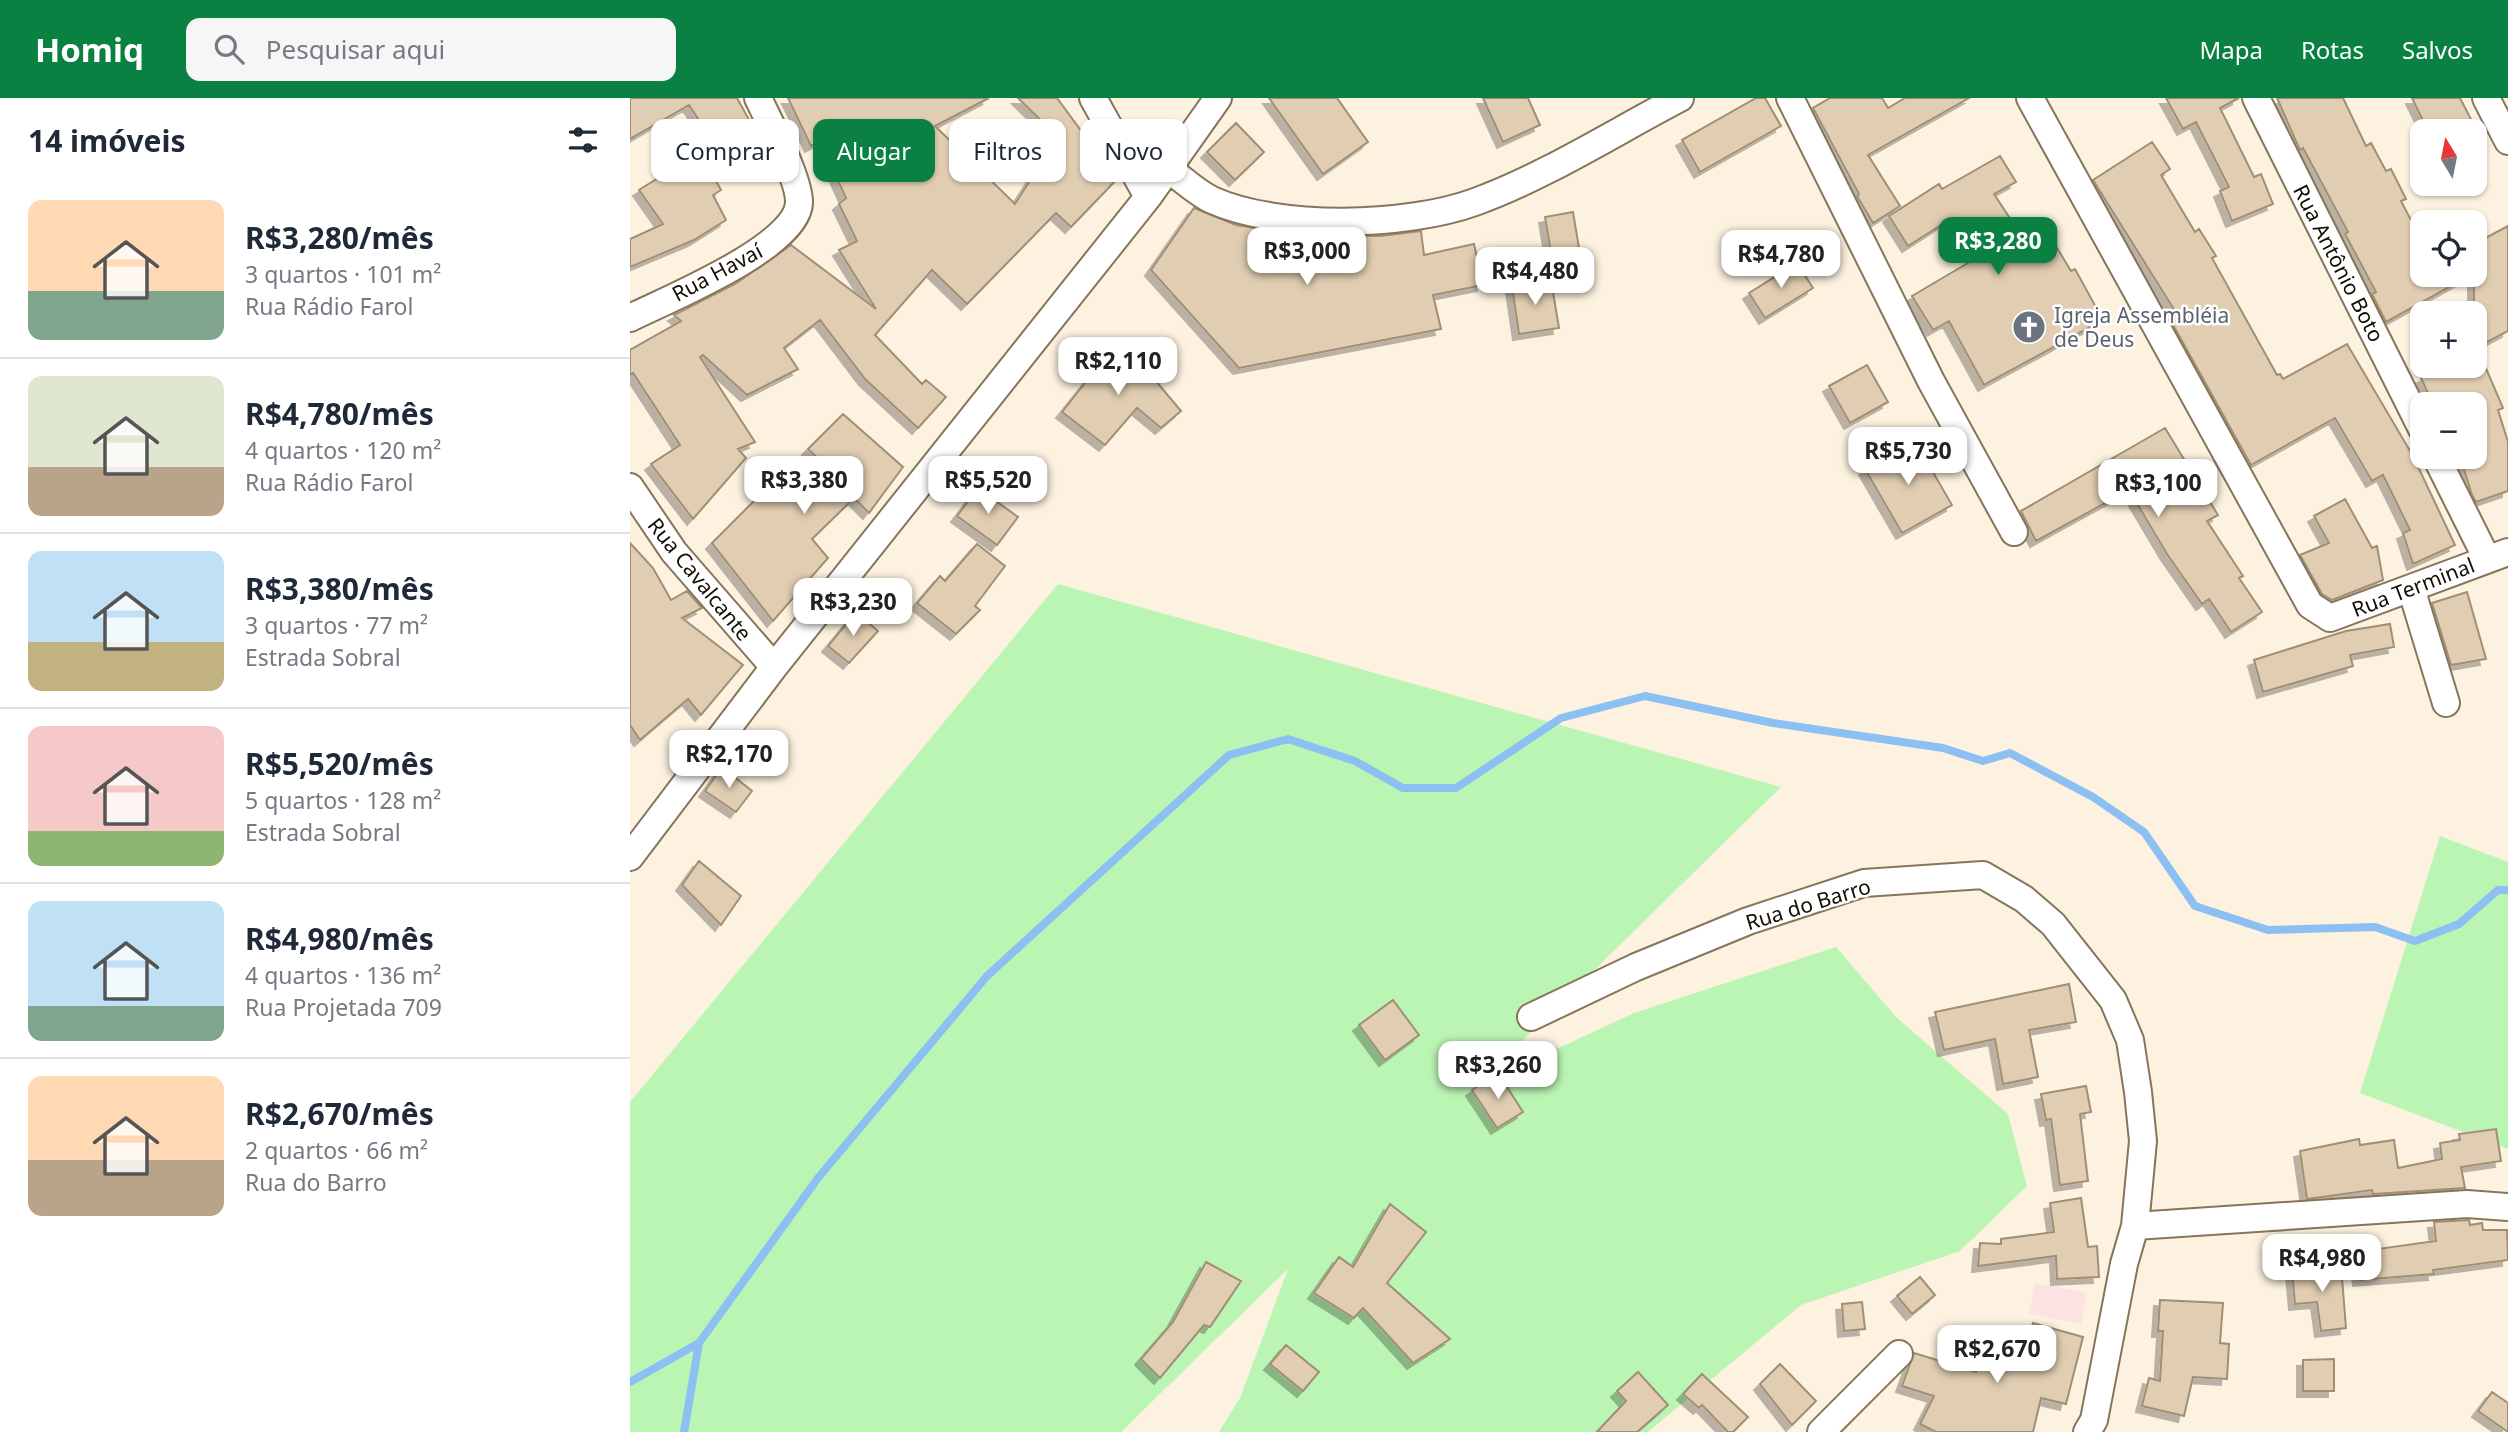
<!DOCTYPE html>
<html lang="pt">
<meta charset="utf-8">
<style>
body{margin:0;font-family:"Noto Sans",sans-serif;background:#f6f6f7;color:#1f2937;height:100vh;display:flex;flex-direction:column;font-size:26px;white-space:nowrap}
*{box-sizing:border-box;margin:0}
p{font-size:23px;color:#747a83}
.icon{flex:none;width:38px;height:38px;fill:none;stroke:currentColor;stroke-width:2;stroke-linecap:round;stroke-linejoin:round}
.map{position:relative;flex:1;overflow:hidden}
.drawer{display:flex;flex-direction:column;background:#fff;width:630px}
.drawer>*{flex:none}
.hud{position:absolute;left:21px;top:21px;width:665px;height:63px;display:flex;gap:14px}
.needle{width:46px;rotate:350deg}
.controls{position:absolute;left:1780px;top:21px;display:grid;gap:14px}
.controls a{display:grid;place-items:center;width:77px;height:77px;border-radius:14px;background:#fff;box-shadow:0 2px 5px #0004;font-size:35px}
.price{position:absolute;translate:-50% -60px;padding:0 16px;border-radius:14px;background:#fff;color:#222;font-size:23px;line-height:46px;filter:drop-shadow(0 2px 4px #0008)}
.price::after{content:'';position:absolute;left:50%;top:42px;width:21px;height:16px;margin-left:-10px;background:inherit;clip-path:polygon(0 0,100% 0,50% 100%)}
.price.selected{background:#0b8043;color:#fff}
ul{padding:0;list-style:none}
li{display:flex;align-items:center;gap:21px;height:175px;padding:0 28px}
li+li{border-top:2px solid #e0e1e3}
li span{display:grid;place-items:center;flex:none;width:196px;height:140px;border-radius:14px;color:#555}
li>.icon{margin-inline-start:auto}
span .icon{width:84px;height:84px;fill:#fffc;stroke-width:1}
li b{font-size:30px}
h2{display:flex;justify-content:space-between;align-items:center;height:84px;padding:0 28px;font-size:30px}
.pill{padding:0 24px;border-radius:14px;background:#fff;box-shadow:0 2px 5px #0004;font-size:24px;line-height:63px}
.pill.selected{background:#0b8043;color:#fff}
header{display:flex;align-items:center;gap:42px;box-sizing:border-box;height:98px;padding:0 35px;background:#0b8043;color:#fff}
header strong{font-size:33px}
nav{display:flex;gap:38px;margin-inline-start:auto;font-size:24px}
.search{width:490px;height:63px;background:#f6f6f7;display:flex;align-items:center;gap:18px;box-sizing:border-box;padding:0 24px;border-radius:14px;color:#747a83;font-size:26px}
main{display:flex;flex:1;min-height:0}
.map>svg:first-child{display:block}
.commercial{fill:#fde2e4}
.green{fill:#bbf5b4}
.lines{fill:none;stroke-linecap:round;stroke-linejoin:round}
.stream{stroke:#8cbff2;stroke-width:8}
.building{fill:#e1ceb2;stroke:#a08f74;stroke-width:2;filter:url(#shadow)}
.minor-casing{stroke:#86755b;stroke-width:30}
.minor{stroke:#fff;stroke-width:26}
.labels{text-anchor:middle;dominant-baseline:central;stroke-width:5;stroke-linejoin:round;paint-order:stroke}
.street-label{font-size:21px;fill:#130d04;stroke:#fff}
.worship-label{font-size:21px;fill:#5b616d;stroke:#fff;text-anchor:start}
</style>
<header>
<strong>Homiq</strong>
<div class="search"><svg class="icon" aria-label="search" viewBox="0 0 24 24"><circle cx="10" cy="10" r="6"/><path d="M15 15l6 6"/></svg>Pesquisar aqui</div>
<nav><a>Mapa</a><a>Rotas</a><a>Salvos</a></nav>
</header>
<main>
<section class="drawer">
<h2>14 imóveis<svg class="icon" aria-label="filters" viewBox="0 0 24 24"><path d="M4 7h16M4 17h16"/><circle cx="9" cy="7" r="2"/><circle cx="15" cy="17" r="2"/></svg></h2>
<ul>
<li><span style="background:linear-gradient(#ffd9b3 65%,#7fa58c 0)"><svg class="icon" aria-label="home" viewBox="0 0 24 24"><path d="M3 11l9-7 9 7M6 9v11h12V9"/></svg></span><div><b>R$3,280/mês</b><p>3 quartos · 101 m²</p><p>Rua Rádio Farol</p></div></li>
<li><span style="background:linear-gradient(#dfe7d0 65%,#b9a48a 0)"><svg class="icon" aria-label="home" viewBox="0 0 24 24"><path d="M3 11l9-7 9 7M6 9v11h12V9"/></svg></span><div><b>R$4,780/mês</b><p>4 quartos · 120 m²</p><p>Rua Rádio Farol</p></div></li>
<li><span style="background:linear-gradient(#bfe0f5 65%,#c2b280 0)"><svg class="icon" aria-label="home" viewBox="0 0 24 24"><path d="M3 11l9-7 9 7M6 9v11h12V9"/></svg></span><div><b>R$3,380/mês</b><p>3 quartos · 77 m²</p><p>Estrada Sobral</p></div></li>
<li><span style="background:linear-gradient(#f6c9c9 75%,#8fb573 0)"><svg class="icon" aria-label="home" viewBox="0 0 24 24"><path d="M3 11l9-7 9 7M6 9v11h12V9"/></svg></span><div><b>R$5,520/mês</b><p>5 quartos · 128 m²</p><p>Estrada Sobral</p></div></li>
<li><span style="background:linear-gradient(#bfe0f5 75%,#7fa58c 0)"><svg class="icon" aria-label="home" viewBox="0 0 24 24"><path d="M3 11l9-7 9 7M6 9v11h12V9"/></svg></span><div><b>R$4,980/mês</b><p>4 quartos · 136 m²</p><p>Rua Projetada 709</p></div></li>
<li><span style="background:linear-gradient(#ffd9b3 60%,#b9a48a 0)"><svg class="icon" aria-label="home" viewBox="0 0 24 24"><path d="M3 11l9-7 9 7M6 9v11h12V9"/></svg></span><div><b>R$2,670/mês</b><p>2 quartos · 66 m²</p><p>Rua do Barro</p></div></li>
</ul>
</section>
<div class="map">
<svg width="1878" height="1334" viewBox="0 0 1878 1334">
<defs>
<filter id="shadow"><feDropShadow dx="-6" dy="6" stdDeviation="0" flood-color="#0004"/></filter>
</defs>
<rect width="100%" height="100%" fill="#fdf2e0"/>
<!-- commercial -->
<path class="commercial" d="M1405 1185 1457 1195 1451 1226 1399 1216Z"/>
<!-- green -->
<path class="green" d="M428 486 1151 689 845 989 1004 915 1206 849 1266 919 1378 1016 1397 1088 1330 1153 1171 1207 1018 1334H589L610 1300 658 1171 491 1334H0V1004Z
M1810 738 1878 764V1051L1730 995Z"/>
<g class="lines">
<!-- stream -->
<path class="stream" d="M0 1284 69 1245
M54 1334 69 1245 188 1080 357 878 599 657 658 641 725 663 773 690H826L931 620 1015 598 1143 625 1313 650 1353 663 1380 655 1463 699 1514 734 1565 808 1638 832 1745 829 1785 843 1829 826 1868 792H1878"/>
</g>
<!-- building -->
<path class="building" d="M0 0H107L133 47 80 72 91 92 83 97 96 122 64 142 0 169V141L33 126 9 92 84 45 59 7 0 41Z
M158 0H359L305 28 385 106 422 48 415 42 423 34 388 0H427L466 53 473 50 489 79 441 129 426 115 337 206 302 172 245 237 292 286 296 282 316 299 288 330 235 281 190 222 154 250 168 271 117 297 73 257 70 259 125 344 108 351 116 360 63 421 21 366 50 347 3 275 0 277V252L51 223 44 217 105 186 161 147 246 211 209 152 227 143 209 106 216 100 190 43 181 48Z
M639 0H707L738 44 693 76Z
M853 0H898L910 27 873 44Z
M1126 0H1135L1151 28 1070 74 1052 42Z
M1200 0H1252L1258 10 1275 0H1339L1238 57 1270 108 1243 125 1227 98 1229 96 1183 10Z
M1536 0H1609L1590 10 1624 79 1631 76 1643 106 1602 123 1590 93 1599 89 1566 24 1553 31Z
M1647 0H1713L1736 48 1741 45 1756 73 1761 71 1776 101 1771 103 1792 143V177H1841L1756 224 1742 196 1746 194 1715 136 1718 134 1673 50 1670 52Z
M1782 0H1830L1847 33H1798Z
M606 25 634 54 605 82 577 54Z
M1522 44 1540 71 1531 77 1565 134 1569 131 1586 158 1582 160 1647 277 1650 276 1653 281 1717 246 1783 358 1825 447 1783 466 1773 435 1780 432 1753 377 1742 383 1705 320 1621 367 1542 225 1550 221 1463 82Z
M1370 58 1386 84 1364 96 1389 134 1410 122 1441 173 1445 171 1473 222 1354 287 1319 223 1303 232 1282 198 1348 159 1322 120 1278 148 1259 118 1309 86 1312 91Z
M564 110 606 127 675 138H750L791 133 794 157 844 146 853 187 803 197 811 231 609 270 521 172Z
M943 114 951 162 923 166 915 119Z
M1878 128V233L1844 251V146Z
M1167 165 1183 190 1135 220 1119 195Z
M921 182 929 230 889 236 882 188Z
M483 246 525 282 551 313 531 330 507 310 475 347 432 314 470 266 467 263Z
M1237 267 1258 304 1220 325 1199 288Z
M1818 268H1855L1873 310 1868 312 1878 344V393L1846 404 1842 397 1830 359H1844V306H1803L1791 280Z
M213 316 273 369 239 415 224 400 182 441 198 460 143 523 82 445 139 388 143 393 153 386 162 400 195 367 178 351Z
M1535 330 1588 417 1577 423 1613 478 1609 480 1632 514 1601 534 1579 501 1572 506 1537 456 1499 392 1406 443 1391 413Z
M1285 343 1322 407 1272 435 1235 371Z
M348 390 388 419 367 447 327 418Z
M1715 401 1742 450 1747 448 1753 482 1702 502 1692 496 1670 457 1699 445 1684 418Z
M0 445 23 470 41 502 57 493 72 510 52 520 113 567 71 617 58 601 10 642 0 627Z
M347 446 375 468 345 508 350 512 326 536 287 505 310 478 315 483Z
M1837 494 1856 561 1821 567 1802 505Z
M226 514 248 533 219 565 198 548Z
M1760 526 1764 549 1720 557 1723 568 1633 594 1624 562 1716 533Z
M92 669 122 693 106 714 75 693Z
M69 763 111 798 91 827 52 787Z
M1439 886 1446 924 1399 932 1408 979 1373 986 1365 941 1314 952 1305 914Z
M763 902 789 937 755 962 729 927Z
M868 975 893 1014 867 1030 842 992Z
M1456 988 1461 1014 1450 1016 1458 1083 1430 1087 1421 1021 1416 1022 1411 996Z
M1866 1031 1871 1063 1831 1069 1835 1090 1743 1096 1742 1092 1677 1101 1670 1053 1729 1041 1730 1047 1764 1042 1768 1070 1812 1061 1810 1045 1830 1042 1829 1036Z
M1451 1100 1458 1149 1467 1148 1469 1179 1427 1181 1426 1158 1348 1168 1350 1145 1371 1146V1141L1424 1134 1420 1105Z
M760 1106 796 1134 757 1185 820 1241 783 1265 733 1210 724 1220 684 1195 709 1159 723 1169Z
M1839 1122 1840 1127 1852 1125 1853 1132H1877L1878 1162 1803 1172 1804 1176 1729 1182 1726 1154 1806 1143 1804 1124Z
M576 1164 611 1183 580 1229 574 1227 530 1280 511 1261 543 1224Z
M1711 1167 1716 1230 1691 1233 1687 1204 1665 1206 1662 1172Z
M1290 1179 1305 1197 1282 1216 1267 1198Z
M1530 1202 1593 1205 1590 1245 1599 1246 1597 1281 1563 1279 1554 1318 1512 1308 1519 1280 1530 1283 1533 1233H1528Z
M1232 1204 1235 1231 1214 1233 1212 1206Z
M1403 1225 1453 1239 1436 1306 1411 1300 1403 1334H1306L1290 1326 1304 1298 1272 1288 1284 1255 1346 1274 1351 1250 1394 1258Z
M656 1247 689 1274 673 1293 640 1266Z
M1704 1261V1293H1673V1262Z
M1150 1266 1186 1303 1162 1327 1130 1286Z
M1008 1274 1038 1307 1007 1334H967L996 1303 987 1293Z
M1072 1276 1118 1319 1103 1334H1098L1072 1307 1069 1310 1053 1296Z
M1862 1294 1878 1305V1334L1848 1313Z"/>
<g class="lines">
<defs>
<path id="minor" d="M463 0 518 99
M1160 0 1301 283 1384 434
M1400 0 1680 507 1700 520 1878 454
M1626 0 1792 331
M1856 0 1878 43
M539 71C552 81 567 95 582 102 649 132 776 129 845 104 916 78 983 35 1050 0
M0 220C36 202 167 149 169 105 170 82 139 23 128 0
M1806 359 1857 461
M0 389 44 454 144 569
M1781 490 1816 605
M0 759 144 569 518 99 588 0
M901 919 1006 869 1118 823 1234 785 1353 777 1394 801 1423 826 1483 902 1500 942 1508 994 1513 1043 1505 1128 1494 1166 1464 1322 1457 1334
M1505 1128 1837 1106 1878 1109
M1191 1334 1269 1256"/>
</defs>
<!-- minor casing -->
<use href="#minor" class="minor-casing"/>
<!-- minor -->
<use href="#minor" class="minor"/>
</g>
<!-- icons -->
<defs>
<symbol id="church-disc" viewBox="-11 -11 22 22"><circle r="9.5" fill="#6b7280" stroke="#fff"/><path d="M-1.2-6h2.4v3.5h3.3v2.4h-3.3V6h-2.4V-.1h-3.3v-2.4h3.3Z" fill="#fff"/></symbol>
</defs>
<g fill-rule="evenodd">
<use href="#church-disc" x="1380" y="210" width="38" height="38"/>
</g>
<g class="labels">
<!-- street labels -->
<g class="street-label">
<text transform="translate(1709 165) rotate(63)">Rua Antônio Boto</text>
<text transform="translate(87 174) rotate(-28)">Rua Havaí</text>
<text transform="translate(70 481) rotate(51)">Rua Cavalcante</text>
<text transform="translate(1783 489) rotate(-21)">Rua Terminal</text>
<text transform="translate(1178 806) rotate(-17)">Rua do Barro</text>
</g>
<!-- worship labels -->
<g class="worship-label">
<text x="1424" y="217">Igreja Assembléia<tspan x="1424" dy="24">de Deus</tspan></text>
</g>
</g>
</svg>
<div class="controls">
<a><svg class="needle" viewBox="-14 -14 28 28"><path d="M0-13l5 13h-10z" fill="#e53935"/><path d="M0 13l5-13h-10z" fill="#747a83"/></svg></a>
<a><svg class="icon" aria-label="locate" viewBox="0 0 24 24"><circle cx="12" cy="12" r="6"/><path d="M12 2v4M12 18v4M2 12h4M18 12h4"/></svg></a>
<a>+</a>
<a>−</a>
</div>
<b class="price selected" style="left:1368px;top:179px">R$3,280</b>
<b class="price" style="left:677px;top:189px">R$3,000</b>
<b class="price" style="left:1151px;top:192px">R$4,780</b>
<b class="price" style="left:905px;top:209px">R$4,480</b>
<b class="price" style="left:488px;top:299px">R$2,110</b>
<b class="price" style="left:1278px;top:389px">R$5,730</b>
<b class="price" style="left:174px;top:418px">R$3,380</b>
<b class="price" style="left:358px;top:418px">R$5,520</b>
<b class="price" style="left:1528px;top:421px">R$3,100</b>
<b class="price" style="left:223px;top:540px">R$3,230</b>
<b class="price" style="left:99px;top:692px">R$2,170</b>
<b class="price" style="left:868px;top:1003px">R$3,260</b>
<b class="price" style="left:1692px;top:1196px">R$4,980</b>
<b class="price" style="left:1367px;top:1287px">R$2,670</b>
<div class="hud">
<a class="pill">Comprar</a>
<a class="pill selected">Alugar</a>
<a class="pill">Filtros</a>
<a class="pill">Novo</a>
</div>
</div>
</main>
